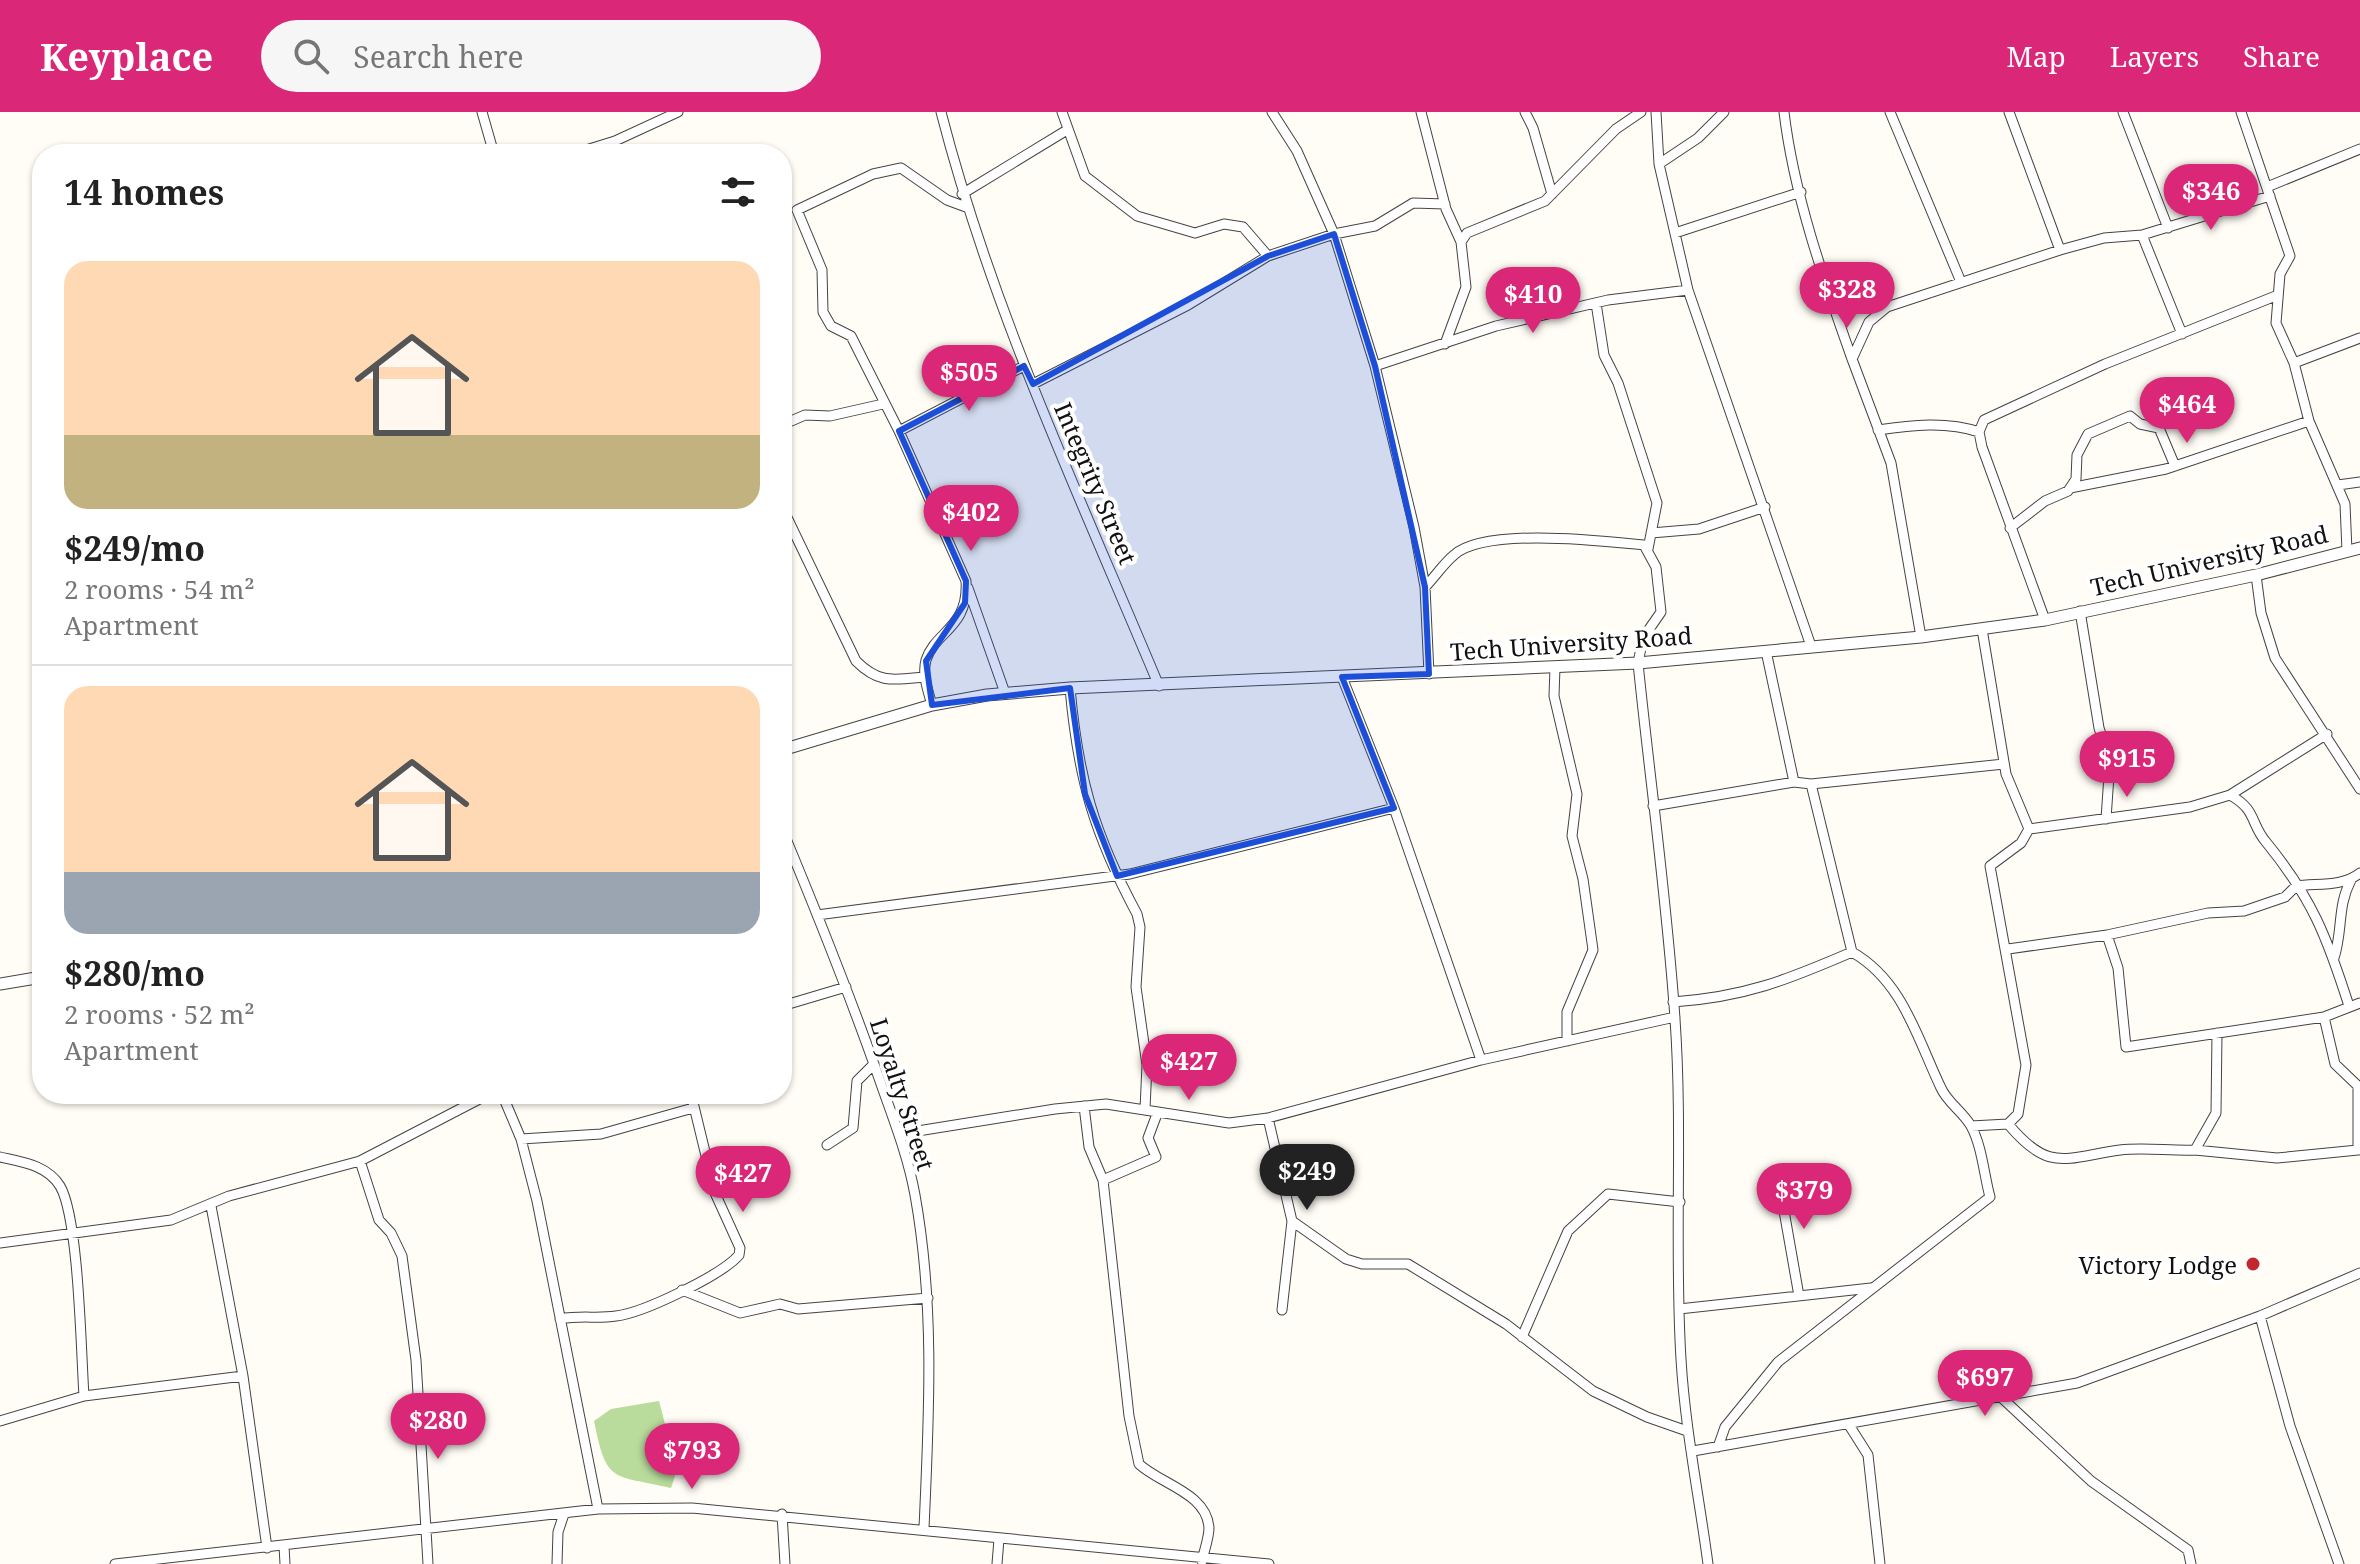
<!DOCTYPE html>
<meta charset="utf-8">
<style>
body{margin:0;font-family:"Noto Serif",serif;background:#f6f6f6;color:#222;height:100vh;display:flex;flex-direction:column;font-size:30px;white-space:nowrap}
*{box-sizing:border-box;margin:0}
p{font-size:26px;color:#767676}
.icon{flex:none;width:44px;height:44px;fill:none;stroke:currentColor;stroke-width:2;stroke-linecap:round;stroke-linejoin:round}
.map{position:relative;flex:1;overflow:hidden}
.sheet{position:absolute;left:32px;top:32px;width:760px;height:960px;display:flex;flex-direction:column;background:#fff;border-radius:32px;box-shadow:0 2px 6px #0004}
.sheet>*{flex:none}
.price{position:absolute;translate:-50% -68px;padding:0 18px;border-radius:28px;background:#db2777;color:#fff;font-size:26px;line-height:52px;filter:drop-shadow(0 2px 4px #0008)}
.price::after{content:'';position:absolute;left:50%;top:48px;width:24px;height:18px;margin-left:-12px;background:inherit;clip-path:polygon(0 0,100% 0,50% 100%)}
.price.active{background:#222;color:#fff}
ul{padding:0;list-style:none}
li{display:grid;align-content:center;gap:16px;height:424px;padding:0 32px}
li+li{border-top:2px solid #e0e0e0}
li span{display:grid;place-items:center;height:248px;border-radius:24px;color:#555}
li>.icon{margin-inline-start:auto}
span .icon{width:144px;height:144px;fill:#fffc;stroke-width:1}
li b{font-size:34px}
h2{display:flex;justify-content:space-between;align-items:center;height:96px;padding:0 32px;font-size:34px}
header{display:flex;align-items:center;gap:48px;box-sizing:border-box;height:112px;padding:0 40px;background:#db2777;color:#fff}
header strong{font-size:38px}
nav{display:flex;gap:44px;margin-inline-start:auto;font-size:28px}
.search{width:560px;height:72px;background:#f6f6f6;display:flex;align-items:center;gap:20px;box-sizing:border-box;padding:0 28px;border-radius:44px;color:#767676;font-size:30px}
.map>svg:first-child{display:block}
.forest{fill:#b9dc9c}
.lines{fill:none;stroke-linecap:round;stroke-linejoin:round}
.minor-casing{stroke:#444;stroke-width:11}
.tertiary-casing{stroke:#444;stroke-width:13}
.minor{stroke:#fff;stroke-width:9}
.tertiary{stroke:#fff;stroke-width:11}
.marked{fill:#1d4ed8;fill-opacity:0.2;stroke:#1d4ed8;stroke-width:6;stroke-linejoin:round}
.poi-dot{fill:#c4262e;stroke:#fff;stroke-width:3}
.labels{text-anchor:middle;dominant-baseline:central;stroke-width:8;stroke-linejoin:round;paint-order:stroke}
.street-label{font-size:24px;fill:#111;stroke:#fff}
.poi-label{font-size:24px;fill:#111;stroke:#fff;text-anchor:end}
</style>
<header>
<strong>Keyplace</strong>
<div class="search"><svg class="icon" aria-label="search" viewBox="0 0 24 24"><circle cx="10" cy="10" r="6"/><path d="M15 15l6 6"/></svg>Search here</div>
<nav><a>Map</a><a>Layers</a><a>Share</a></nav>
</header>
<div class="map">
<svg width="2360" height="1452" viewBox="0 0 2360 1452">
<rect width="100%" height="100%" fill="#fffdf5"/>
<!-- forest -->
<path class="forest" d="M659 1289 677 1358 671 1376C612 1362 607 1373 594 1309L611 1297Z"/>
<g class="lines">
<defs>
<path id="minor" d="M482 0 494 42
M941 0C992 199 1080 385 1159 574
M1062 0 1085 64 1137 104 1195 121 1224 112 1243 115 1268 144
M1272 0 1297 39 1334 122 1375 254 1414 415 1425 475 1429 562
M1421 0 1446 97 1461 130
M1525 0 1533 16 1552 82
M1656 0 1659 52 1688 178 1811 534
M1784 0C1794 84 1824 168 1852 247
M1890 0 1961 170
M2009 0 2060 138
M2123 0 2168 116
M2241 0 2290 144 2280 162 2276 211 2294 251 2309 309 2345 392 2347 439
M615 29 620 42
M573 42 615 29 678 0
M1659 52 1698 26 1724 0
M2267 75 2360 37
M962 82 1067 18
M1675 121 1801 80
M2142 123 2182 222
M1596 191 1604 243 1618 271 1657 391 1648 437
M1445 232 1466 175 1461 130 1467 121 1545 89 1616 17 1641 0
M2294 251 2360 226
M1375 254 1496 214 1608 188 1688 178
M1033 272 1188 193 1268 144 1334 122 1375 114 1413 91 1445 92
M782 313 805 303 830 304 883 292
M1878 318C1911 313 1947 309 1979 320
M899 319 1024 254
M2338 373 2360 370
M2070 376 2166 357 2309 309
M782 395 856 549C879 572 893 568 925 565
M2010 416 2045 389 2068 379 2076 367 2077 343 2088 322 2130 304 2140 312 2159 316 2175 354
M1651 421 1699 417 1765 395
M2256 463 2261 501 2275 546 2360 677
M1425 475C1435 465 1443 452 1454 443 1485 415 1603 429 1644 433L1656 455 1661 500 1643 526 1638 551C1650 669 1667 788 1675 907 1683 1022 1674 1134 1681 1247 1685 1316 1699 1384 1708 1452
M968 476 1005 581
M2080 499 2099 616 2110 649 2106 707
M2045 508 1982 335 1979 320 1984 308 2105 252 2278 183
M1982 517 2006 662 2029 717 2021 731 1990 754 2026 953 2018 1002 2008 1012
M1921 525 1891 351 1852 247 1869 210 1887 195 2060 138 2104 126 2142 123 2270 84
M1766 539 1794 670
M1555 555 1554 584 1577 682 1572 724 1583 767 1593 838 1567 900V929
M1342 565 1394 696 1481 948
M1070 576C1078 666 1094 722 1137 802L1140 815 1136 875 1147 953 1145 997
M932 593C928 579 922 563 926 548 935 519 969 516 966 469L899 319 851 224 831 214 823 200 822 158 797 98 873 62 901 56 947 88 966 95
M1811 672 2004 652
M2230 683C2257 698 2250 711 2266 730 2312 786 2327 825 2349 894
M1653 694 1794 670 1811 672 1852 840C1903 869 1917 926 1941 976 1947 990 1963 1000 1971 1014 1982 1034 1984 1063 1990 1085L1778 1250 1725 1315 1718 1335
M782 717C817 801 851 886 881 972 894 1009 908 1044 915 1083 935 1194 929 1304 924 1416
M2029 717 2190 695 2230 683 2327 622
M817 803 1130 762 1394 696
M2107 823 2118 856 2126 935 2324 905 2360 891
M2008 837 2107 823 2208 801 2244 799 2285 785 2296 774C2318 771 2342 775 2360 761
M2334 846C2343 819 2337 794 2351 768
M1673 890C1745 885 1787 868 1852 840
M782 894 846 875
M502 982 521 1027 537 1089 598 1397
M1084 994 1089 1035 1103 1068 1129 1304 1139 1352C1160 1372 1207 1381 1209 1416 1209 1426 1204 1439 1202 1449
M1268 1006 1292 1109 1282 1198
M1971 1014 2008 1012C2049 1061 2064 1046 2120 1038 2143 1035 2170 1039 2195 1038L2216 1001 2217 921
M899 1022 1055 997 1106 992 1229 1011 1268 1006 1481 948 1675 905
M521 1027 601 1022 693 996
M827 1033 853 1016 857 969 874 952
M2195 1038 2277 1046 2358 1038V974L2335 952 2324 905
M0 1045C22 1050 47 1053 60 1074 79 1106 81 1241 84 1284
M360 1049 379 1108 391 1121 402 1144 416 1248 428 1452
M1777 1059 1799 1184
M1103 1068 1156 1045 1148 1026 1157 1002
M211 1094 243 1264 267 1436
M1292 1109 1346 1147 1362 1152H1408L1506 1212 1593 1279 1647 1305 1687 1319
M0 1131 171 1108 229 1084 360 1049 489 982
M682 1178 740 1201 780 1192 798 1197 928 1186
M1679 1197 1871 1176
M2260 1204 2290 1314 2339 1452
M560 1207C582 1203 596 1207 616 1204 643 1201 722 1163 739 1143L740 1136 715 1081 691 982
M1522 1225 1568 1119 1608 1082 1680 1090
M2003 1287 2091 1369 2188 1438 2191 1452
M0 1309 84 1284 243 1264
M1849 1313 1868 1343 1880 1452
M1693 1339 2077 1271 2260 1204 2360 1161
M782 1402 785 1452
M284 1434 285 1452
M115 1452 598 1397 692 1396 1269 1452
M557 1452 558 1420 564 1402
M997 1452 999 1427"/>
<path id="tertiary" d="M782 638 932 593 987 583 1070 576 1638 551 1921 525 2045 508 2256 463 2360 436
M0 872 42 865"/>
</defs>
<!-- minor casing -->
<use href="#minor" class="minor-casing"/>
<!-- tertiary casing -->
<use href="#tertiary" class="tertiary-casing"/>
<!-- minor -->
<use href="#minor" class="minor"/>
<!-- tertiary -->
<use href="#tertiary" class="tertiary"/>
</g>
<!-- marked area -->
<path class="marked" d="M1334 122 1375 254 1425 475 1429 562 1342 565 1394 696 1117 764 1085 682 1070 576 932 593 926 549 965 491 966 469 899 319 1024 254 1033 272 1268 144Z"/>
<!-- markers -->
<circle class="poi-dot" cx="2253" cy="1152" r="8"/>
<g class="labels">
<!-- street labels -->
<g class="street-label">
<text transform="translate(1096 371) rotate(67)">Integrity Street</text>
<text transform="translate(2209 448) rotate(-13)">Tech University Road</text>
<text transform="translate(1571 531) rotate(-4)">Tech University Road</text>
<text transform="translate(903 982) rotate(72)">Loyalty Street</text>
</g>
<!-- poi labels -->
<g class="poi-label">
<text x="2237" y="1152">Victory Lodge</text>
</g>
</g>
</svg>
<b class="price" style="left:2211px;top:120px">$346</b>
<b class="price" style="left:1847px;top:218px">$328</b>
<b class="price" style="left:1533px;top:223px">$410</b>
<b class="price" style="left:969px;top:301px">$505</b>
<b class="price" style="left:2187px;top:333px">$464</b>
<b class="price" style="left:971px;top:441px">$402</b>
<b class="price" style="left:2127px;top:687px">$915</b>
<b class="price" style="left:1189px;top:990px">$427</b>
<b class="price active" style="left:1307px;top:1100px">$249</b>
<b class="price" style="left:743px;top:1102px">$427</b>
<b class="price" style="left:1804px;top:1119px">$379</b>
<b class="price" style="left:1985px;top:1306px">$697</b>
<b class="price" style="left:438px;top:1349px">$280</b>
<b class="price" style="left:692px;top:1379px">$793</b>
<section class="sheet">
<h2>14 homes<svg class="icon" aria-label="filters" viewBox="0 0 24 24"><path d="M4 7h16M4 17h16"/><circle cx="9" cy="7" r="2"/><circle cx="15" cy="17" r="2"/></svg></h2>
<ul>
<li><span style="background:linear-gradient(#ffd9b3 70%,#c2b280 0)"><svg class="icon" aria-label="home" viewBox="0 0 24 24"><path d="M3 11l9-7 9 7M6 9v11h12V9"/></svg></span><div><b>$249/mo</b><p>2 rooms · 54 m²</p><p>Apartment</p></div></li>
<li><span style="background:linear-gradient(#ffd9b3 75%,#9aa5b1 0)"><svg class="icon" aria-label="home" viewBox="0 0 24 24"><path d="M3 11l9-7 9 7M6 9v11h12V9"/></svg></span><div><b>$280/mo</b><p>2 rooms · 52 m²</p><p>Apartment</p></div></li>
</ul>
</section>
</div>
